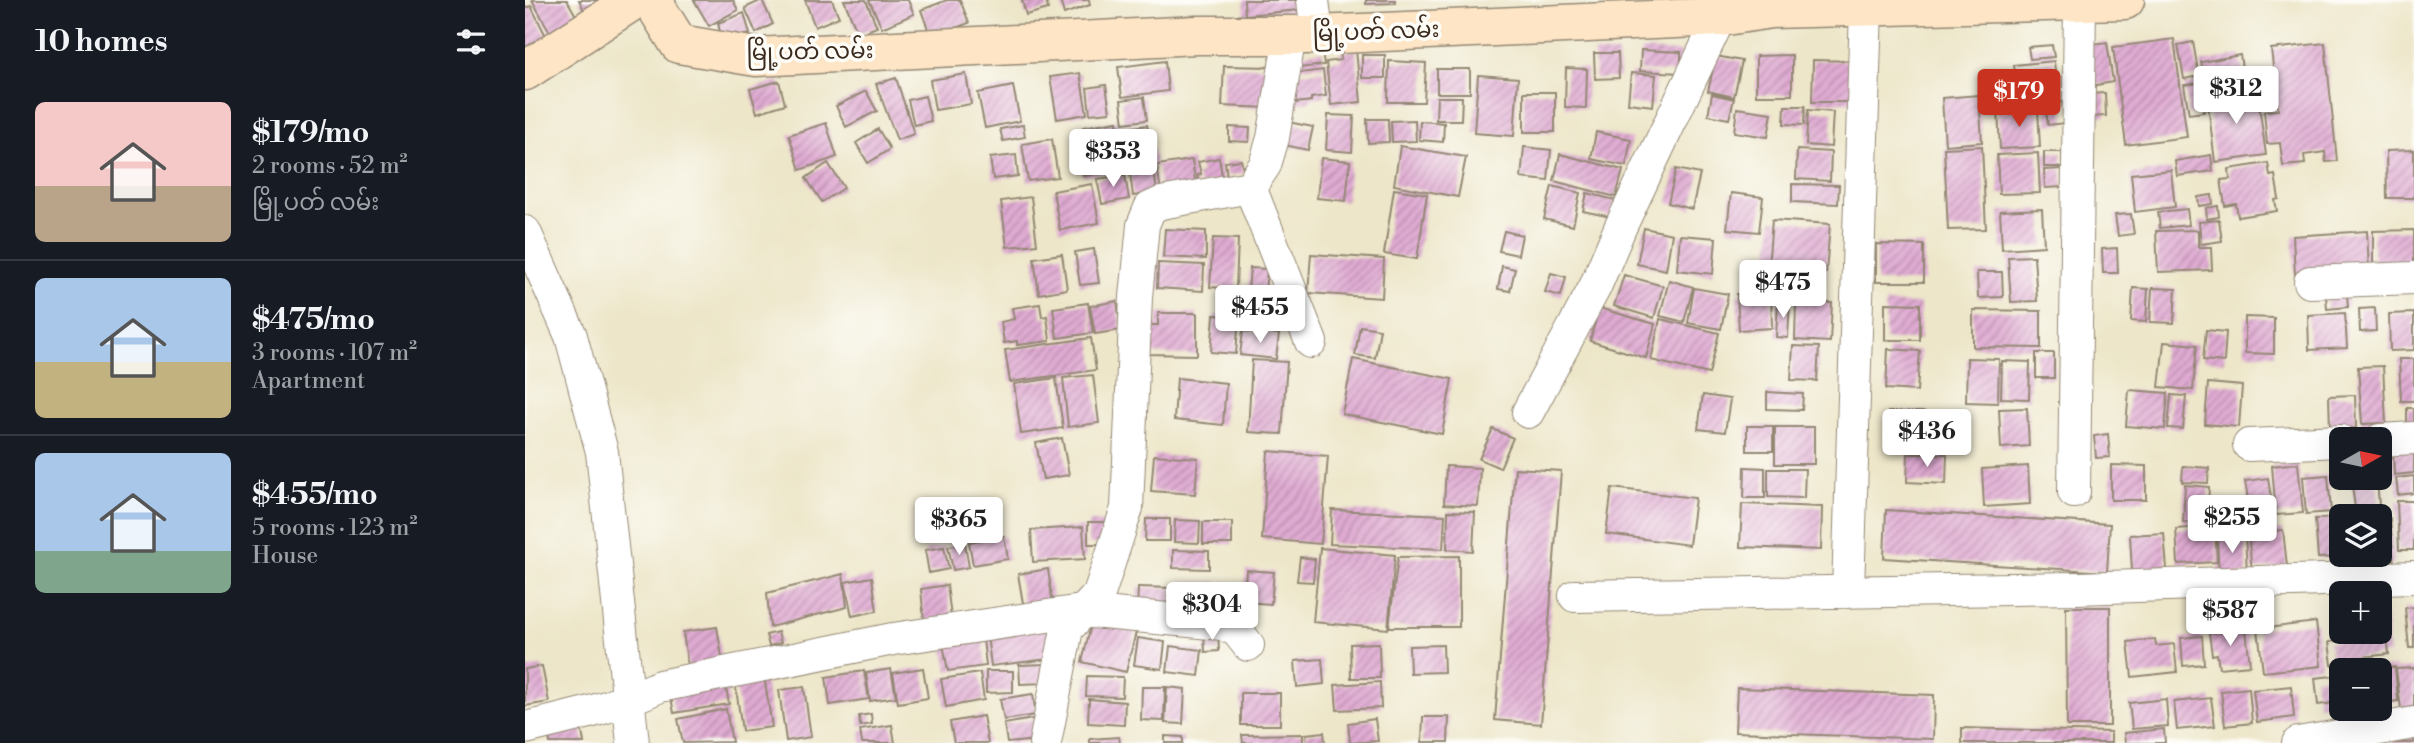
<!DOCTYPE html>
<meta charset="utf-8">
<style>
body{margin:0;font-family:"Libre Bodoni","Noto Sans Myanmar",serif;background:#20242c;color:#f1f3f6;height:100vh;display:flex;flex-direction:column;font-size:26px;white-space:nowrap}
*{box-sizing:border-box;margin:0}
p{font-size:23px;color:#9ea1a6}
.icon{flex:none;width:38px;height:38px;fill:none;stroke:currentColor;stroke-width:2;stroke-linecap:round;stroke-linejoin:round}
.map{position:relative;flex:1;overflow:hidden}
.panel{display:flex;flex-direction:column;background:#171b24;width:525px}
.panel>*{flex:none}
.needle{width:46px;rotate:81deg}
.tools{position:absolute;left:1804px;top:427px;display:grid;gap:14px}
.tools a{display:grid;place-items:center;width:63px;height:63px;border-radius:10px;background:#171b24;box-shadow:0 7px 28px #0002;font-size:35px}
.price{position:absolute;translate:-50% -60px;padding:0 16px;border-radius:7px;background:#fff;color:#222;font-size:23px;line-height:46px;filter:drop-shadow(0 2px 4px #0008)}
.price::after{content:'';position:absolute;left:50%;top:42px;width:21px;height:16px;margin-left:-10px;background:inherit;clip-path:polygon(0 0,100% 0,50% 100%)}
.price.on{background:#c8321e;color:#fff}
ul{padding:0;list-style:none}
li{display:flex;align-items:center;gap:21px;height:175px;padding:0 35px}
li+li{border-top:2px solid #363941}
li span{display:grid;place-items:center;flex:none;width:196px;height:140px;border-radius:10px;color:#555}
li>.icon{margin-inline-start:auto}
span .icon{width:84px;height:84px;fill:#fffc;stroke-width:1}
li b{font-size:30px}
h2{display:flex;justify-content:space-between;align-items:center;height:84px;padding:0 35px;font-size:30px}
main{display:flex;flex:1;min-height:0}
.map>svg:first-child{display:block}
.building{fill:url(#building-hatch)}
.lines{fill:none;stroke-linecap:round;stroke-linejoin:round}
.street-casing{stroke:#948874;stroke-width:34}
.secondary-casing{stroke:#948874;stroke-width:41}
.street{stroke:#fff;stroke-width:32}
.secondary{stroke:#fde5c5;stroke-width:38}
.labels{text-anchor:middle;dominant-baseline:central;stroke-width:7;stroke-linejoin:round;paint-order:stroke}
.street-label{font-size:23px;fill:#3b2a1e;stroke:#fdfcf7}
</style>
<main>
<section class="panel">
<h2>10 homes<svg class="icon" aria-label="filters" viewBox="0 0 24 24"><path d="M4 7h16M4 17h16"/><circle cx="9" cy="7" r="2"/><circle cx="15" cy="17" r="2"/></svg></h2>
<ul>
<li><span style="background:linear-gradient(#f6c9c9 60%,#b9a48a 0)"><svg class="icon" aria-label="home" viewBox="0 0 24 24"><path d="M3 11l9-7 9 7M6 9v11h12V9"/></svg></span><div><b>$179/mo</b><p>2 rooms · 52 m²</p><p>မြို့ပတ် လမ်း</p></div></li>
<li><span style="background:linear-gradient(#a9c7e8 60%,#c2b280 0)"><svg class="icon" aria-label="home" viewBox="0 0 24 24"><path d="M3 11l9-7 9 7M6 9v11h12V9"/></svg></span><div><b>$475/mo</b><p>3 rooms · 107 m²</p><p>Apartment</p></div></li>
<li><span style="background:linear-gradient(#a9c7e8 70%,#7fa58c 0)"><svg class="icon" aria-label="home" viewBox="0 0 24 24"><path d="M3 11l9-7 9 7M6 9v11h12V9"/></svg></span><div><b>$455/mo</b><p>5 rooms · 123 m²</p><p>House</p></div></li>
</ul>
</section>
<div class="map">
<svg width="1889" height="743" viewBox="0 0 1889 743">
<defs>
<pattern id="building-hatch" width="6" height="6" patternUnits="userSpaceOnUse" patternTransform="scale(1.75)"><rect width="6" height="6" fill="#e0abd3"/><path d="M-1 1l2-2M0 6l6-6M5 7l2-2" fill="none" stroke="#b78bab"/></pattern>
</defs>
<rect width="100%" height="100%" fill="#fdfcf7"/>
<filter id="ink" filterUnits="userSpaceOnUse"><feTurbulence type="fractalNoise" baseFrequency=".0143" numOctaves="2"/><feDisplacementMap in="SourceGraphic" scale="14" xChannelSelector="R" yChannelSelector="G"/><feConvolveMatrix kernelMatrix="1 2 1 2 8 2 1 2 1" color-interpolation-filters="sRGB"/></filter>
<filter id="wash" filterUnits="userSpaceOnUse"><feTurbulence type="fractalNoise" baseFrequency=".00686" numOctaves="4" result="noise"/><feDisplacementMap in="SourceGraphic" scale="28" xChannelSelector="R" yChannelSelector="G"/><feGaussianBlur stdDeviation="1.57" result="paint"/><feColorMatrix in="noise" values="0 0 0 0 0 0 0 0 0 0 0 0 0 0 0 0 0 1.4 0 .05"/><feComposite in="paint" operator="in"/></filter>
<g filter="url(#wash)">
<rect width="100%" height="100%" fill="#ede6c9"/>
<g id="blocks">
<!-- building -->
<path class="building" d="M7 0H42L54 21 27 36Z
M54 0H79L59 10Z
M169 0H208L213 10 184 26Z
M237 0 248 24 231 33 220 8Z
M280 0H307L314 17 290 27Z
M319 0H341L352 27 333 34Z
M344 0H383L389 14 357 28Z
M422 0H435L444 23 406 37 396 10Z
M497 0H521L523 9 501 15Z
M535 0H564L565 5 539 14Z
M719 0H773L774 10 720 15Z
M841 0H870L871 3 841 4Z
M6 6 24 42 0 54V8Z
M219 13 225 34 197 41 193 23Z
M1649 39 1662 137 1601 145 1588 47Z
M1582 42 1588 82 1566 86 1560 45Z
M1668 42 1674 76 1659 79 1653 45Z
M1800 43 1812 161 1801 162 1800 152 1779 155 1780 164 1758 166 1755 143 1742 144 1739 111 1753 110 1746 49Z
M1527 45 1529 57 1505 59 1503 47Z
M831 50 836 102 806 105 801 62 816 60 815 52Z
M1116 50 1156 52V73L1115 71Z
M797 51 799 65 775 68 773 54Z
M1069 53H1093L1094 78 1070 79Z
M837 55H860V78H837Z
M1267 55V95H1231V56Z
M1715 55 1720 87 1681 94 1676 62Z
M1191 56 1217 61 1209 97 1183 91Z
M1288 60 1329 61V102H1287Z
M640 61 643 91 597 97 593 67Z
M864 61 901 63 899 102H863Z
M1529 61 1532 92 1492 96 1489 65Z
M699 66 746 67 744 108 697 106Z
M1041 68 1062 69 1061 108 1040 107Z
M912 69H945V93H912Z
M798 70 801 96 786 98V101L771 103 767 74Z
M555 73 562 114 532 119 525 77Z
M1106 73 1131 75 1128 106 1103 103Z
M441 74 446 104 410 110 405 80Z
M953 75 993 78 989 136 949 133Z
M371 78 389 134 372 140 351 84Z
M254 81 260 104 232 113 225 89Z
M1674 83 1679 112 1664 114 1659 85Z
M581 85 585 112 565 114 562 88Z
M488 86 495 121 460 128 453 93Z
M1732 90 1741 155 1690 162 1682 96Z
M341 91 352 111 321 127 311 106Z
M999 92H1030V132H999Z
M1580 93 1581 116 1564 117 1563 94Z
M1187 94 1209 99 1204 119 1183 115Z
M1454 95 1457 142 1420 145 1417 98Z
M400 96 406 121 389 125 383 100Z
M619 97 622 120 599 123 596 100Z
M912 97H937L936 120H911Z
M1537 102 1540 123 1523 125 1520 105Z
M1260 106H1280L1279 125 1259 124Z
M1212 108 1247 113 1243 137 1209 132Z
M1513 109 1515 147 1475 149 1473 110Z
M1283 110 1308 112 1306 147 1281 145Z
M803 115 829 116 827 152 801 150Z
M842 119H863L864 142 843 143Z
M890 120 891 141 867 142 866 121Z
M592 121 599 169 558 176 552 135 559 134 558 127Z
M895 121 919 123 918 142 894 140Z
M763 122 788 127 783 150 759 145Z
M301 123 312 157 275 170 264 135Z
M498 125 500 137 478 141 475 129Z
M622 125 626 148 602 151 598 129Z
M704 127 725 128 724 142 704 141Z
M353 129 365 149 343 163 331 143Z
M1071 132 1106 139 1101 166 1066 159Z
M527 139 533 177 503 181 497 144Z
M875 146 941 157 933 197 869 185Z
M1457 146 1461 229 1423 230 1419 148Z
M999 147 1026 150 1023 181 996 178Z
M628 149 631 167 603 171 601 154Z
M1272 150 1306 152 1305 181 1271 179Z
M1889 150V198H1862L1861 151Z
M1519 152H1537V167H1519Z
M1513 153 1515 193 1474 194 1472 155Z
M1035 154 1098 170 1091 197 1029 181Z
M491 155 493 176 468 179 465 158Z
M1686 155 1688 171 1652 176 1650 161Z
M694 158 698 181 674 185 672 175 676 174 673 162Z
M796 158 825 161 821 201 792 198Z
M667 160 671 186 636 192 632 165Z
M716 160 719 173 702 176 700 162Z
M303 163 319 188 297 202 281 178Z
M1743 163 1745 176 1750 175 1754 199 1750 200 1752 211 1713 217 1711 204 1700 206 1696 180 1705 179 1704 169Z
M1151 169 1175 174 1167 209 1143 203Z
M1537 169 1538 187 1520 188 1519 170Z
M629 170 632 192 608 196 605 173Z
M1646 170 1650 207 1610 212 1606 174Z
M600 175 604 199 577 204 572 179Z
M567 184 574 223 535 230 528 191Z
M1267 184 1314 185 1313 204 1267 202Z
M1027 186 1055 193 1048 226 1019 219Z
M869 189 902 194 892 259 859 254Z
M1062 193 1090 200 1086 217 1058 211Z
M1206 193 1238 197 1234 232 1202 229Z
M1687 195 1688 204 1674 206 1673 197Z
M506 197 512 244 482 247 476 201Z
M1693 206 1694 217 1682 219 1681 208Z
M1517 209 1519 246 1477 249 1475 211Z
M1662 209 1664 225 1635 228 1633 212Z
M1606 214 1609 234 1593 236 1590 215Z
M1247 220 1305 224 1301 273 1243 268Z
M1694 220 1697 241 1676 244 1674 222Z
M1119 228 1147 234 1141 270 1112 264Z
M640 229 681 231V259L638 257Z
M1673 230V247H1686L1687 270 1633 272 1631 231Z
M1889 230V264L1848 265V231Z
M979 231 997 235 993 255 974 251Z
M1842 231 1844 270 1770 275 1768 236Z
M1155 235 1191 238 1188 274 1152 270Z
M688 238 713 239 711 289 685 287Z
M1351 244 1399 245V282H1351Z
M1592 248 1593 273H1578L1577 249Z
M569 249 574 283 555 285 550 252Z
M537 254 542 289 514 294 509 258Z
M786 254 859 259 857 298 783 293Z
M1509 256 1512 301 1486 302 1483 257Z
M633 263 679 265 678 291 632 288Z
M977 266 990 269 985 291 973 289Z
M725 268 742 269 740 292 723 291Z
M1452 272H1477L1478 297 1453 298Z
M1026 273 1041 277 1036 296 1020 292Z
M1099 275 1138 286 1129 318 1089 306Z
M1144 280 1168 287 1159 322 1135 316Z
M1169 288 1203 294 1196 329 1163 323Z
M1608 288 1623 289 1621 322 1606 321Z
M1627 288 1651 289 1649 323 1625 322Z
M1246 293 1247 328 1214 330 1212 294Z
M722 294 733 295 732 305 756 308 753 332 718 327Z
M1822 295 1823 307 1802 309 1801 296Z
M592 301 596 330 570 334 565 306Z
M1253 301 1265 302 1263 338 1251 337Z
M1271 301 1307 303 1305 342 1270 340Z
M563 303 568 333 532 338 528 308Z
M1360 303 1395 304V340H1360Z
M515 304 517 317 522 316 525 341 492 345V341L479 343 476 322 489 319 487 308Z
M1074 308 1130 324 1121 358 1065 341Z
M1850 308 1851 331 1835 332 1834 309Z
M1448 310 1516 311V348L1448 347Z
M633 313H672V355L622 354 623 325H633Z
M1820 313 1822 348 1784 350 1783 315Z
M1889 313V350L1865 351 1864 314Z
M689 315 714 317 711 354 686 352Z
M1720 317 1749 318V354L1720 353Z
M1135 319 1194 333 1184 374 1126 360Z
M835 326 855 329 850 358 830 355Z
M1681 330 1701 332 1699 362 1678 360Z
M718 331 754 334 751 359 715 355Z
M566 338 571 370 485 382 480 350Z
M1639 342 1672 345 1668 390 1634 387Z
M1268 346 1294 347 1292 381 1266 380Z
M1363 349 1395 351 1392 391 1361 389Z
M1511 353H1529V378H1511Z
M1442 358 1474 359 1473 403 1441 402Z
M828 359 927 379 917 434 817 414Z
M1874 359H1889V401H1876Z
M727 360 762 362 757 434 723 432Z
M1477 361 1505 362 1504 399 1476 398Z
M1858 366 1861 423 1837 424 1833 367Z
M568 375 574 423 543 427 538 378Z
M531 378 538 428 496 434 489 384Z
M652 378 701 383 698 425 649 420Z
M1683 383 1717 386 1714 427 1680 424Z
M1604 390 1643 393 1640 429 1601 426Z
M1242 392 1278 394 1277 410 1242 409Z
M1178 395 1205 399 1200 432 1173 429Z
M1646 395 1661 396 1658 429 1643 428Z
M1830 395 1831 428 1805 429 1804 396Z
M1502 408 1504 446 1476 448 1474 409Z
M1882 408H1889V426L1882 427Z
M1363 412H1400L1399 450 1361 449Z
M1424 420 1426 443 1412 444 1410 421Z
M1222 426H1248V451H1222Z
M1250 427H1289V464H1250Z
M968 429 988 438 975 468 954 459Z
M1583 434 1585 457 1571 458 1569 436Z
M537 438 544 475 518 479 511 443Z
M1889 449V473L1869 475 1868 451Z
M743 451 803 456 796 544 737 539Z
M1383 454H1422L1421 484 1382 482Z
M629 455 673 458 670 494 626 491Z
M1773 463 1778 513 1751 515 1747 466Z
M1586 465 1621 466V500H1586Z
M921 466 955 468 953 506 919 504Z
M1503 466 1505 504 1459 507 1457 469Z
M1658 466 1684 468 1683 483 1657 482Z
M1220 467 1240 468V498H1219Z
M990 468 1036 471 1016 724 970 720Z
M1243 469H1280L1279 498 1243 497Z
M1803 475 1806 512 1781 514 1778 477Z
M1889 476V493L1873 495 1871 478Z
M1743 478 1748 509 1725 512 1720 481Z
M1826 478H1852L1854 506 1830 508Z
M1660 485 1684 487 1682 524 1658 522Z
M1087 488 1170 498 1164 545 1081 534Z
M1872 501H1889V550H1874Z
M1217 504 1297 507 1296 550 1215 547Z
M807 510 920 515 918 549 805 544Z
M1361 510 1585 524 1582 572 1359 558Z
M923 511 950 512 948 551 922 549Z
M1816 518V557L1793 558 1790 519Z
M1865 518 1869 565 1843 567 1841 555H1855V519Z
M621 519H645V541H620Z
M650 520 675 521 674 543 649 542Z
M563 522H582L583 544H563Z
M678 522H707V544H678Z
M1690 526 1692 562 1653 564 1651 529Z
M558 527 560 559 508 562 506 530Z
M1758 530 1762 566 1727 570 1723 533Z
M1639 533 1642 569 1607 571 1605 535Z
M1720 534 1722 574 1694 576 1692 535Z
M479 536 483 559 448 565 444 542Z
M440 544 444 567 428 570 423 546Z
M419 547 424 569 404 573 400 550Z
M795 548 870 555 863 629 788 622Z
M648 550 684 551V569L648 568Z
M934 556V627H864L873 557Z
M775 557 790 559 788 582 772 581Z
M523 569 528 605 499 609 493 574Z
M721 570 749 572 746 604 719 602Z
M318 574 322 607 245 627 242 593Z
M347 577 352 611 327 616 320 582Z
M664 582H693L692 616 663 615Z
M422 585 426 617 399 621 396 589Z
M613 587 647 588V613L612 612Z
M1855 603H1859L1864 654 1830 658V663L1807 665 1804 642 1821 640 1820 632H1855Z
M1541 607H1585V726H1542Z
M1889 607V648H1884L1880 608Z
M567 621 611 632 601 672 557 662Z
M1791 622 1796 666 1738 672 1733 629Z
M529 625 523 659 466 666 462 635Z
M192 627 198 663 163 668 158 632Z
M1721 630 1725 665 1694 668 1692 654 1687 655 1684 633Z
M253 632 256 643 244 646 241 635Z
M693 632 694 651 680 652 679 633Z
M1677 636 1679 664 1658 666 1656 638Z
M613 638 640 642 637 669 609 665Z
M458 639 461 666 423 671 418 644Z
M1630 639 1631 646 1649 644 1652 672 1607 677 1603 642Z
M854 643 855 678H826L825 644Z
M918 645 919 672 885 673 884 646Z
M645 646 677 650 674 676 642 672Z
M797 659 799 684 772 687 770 661Z
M520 664 521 683 495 684 494 665Z
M17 666 24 702 0 706V669Z
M1870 667 1873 701 1855 703V668Z
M398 668 403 698 373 703 368 673Z
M1889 668V707L1876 709 1871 669Z
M366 669 371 697 345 701 341 673Z
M339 671 344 699 305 705 301 677Z
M461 671H488V692L461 693Z
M455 673 459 700 421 707 416 679Z
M1816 675V702L1793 705 1790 678Z
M239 676 247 727 217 731 210 681Z
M562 676 598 677 597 697 561 696Z
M200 682 204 704 149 713 145 692Z
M855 682 856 708 812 710 810 685Z
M1766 686 1769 717 1732 722 1728 690Z
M279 687 286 737 261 741 254 690Z
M617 687H640L639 721 616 720Z
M642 687 660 689 658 724 640 723Z
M1212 688 1409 695 1408 739 1210 732Z
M1724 688 1727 723 1700 726 1696 691Z
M716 693H755V725H716Z
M508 694 511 715 479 720 475 699Z
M1686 698 1690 726 1652 730 1649 702Z
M564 699 600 702 599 725 563 723Z
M1641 699 1643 726 1607 729 1604 703Z
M201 709 207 742 158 743 153 719Z
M346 714 347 724 335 726 334 716Z
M458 716 463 743H429L425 722Z
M898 717H924L923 742H897Z
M508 719 511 740 482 743 479 724Z
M850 719 853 741 825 743 823 723Z
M56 725 59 743H25L23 730Z
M367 725 370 743H337L335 730Z
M1437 728 1586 732V743H1437Z
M1639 729 1640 743H1600L1599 733Z
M799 732 800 743H782L781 734Z
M778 734V743H718L717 735Z
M1889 735V743H1866L1865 739Z
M640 736 658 737V743H640Z
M594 737 595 743H565V739Z"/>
</g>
</g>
<g filter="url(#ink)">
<use href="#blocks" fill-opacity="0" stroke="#948874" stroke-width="2"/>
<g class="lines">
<defs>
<path id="street" d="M788 0 792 35
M725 187 786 342
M0 232 46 336 77 452 108 743
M1785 282 1889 278
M1003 412 1070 287 1095 228 1195 17
M1855 440 1889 438
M1724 445 1816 441
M1549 492 1555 2
M1323 592 1341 7
M1050 596 1552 588 1889 577
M0 728C47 717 91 707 135 686L368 639 556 611 697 624 711 630 723 645
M520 743 542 629 574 594 602 508 611 297 618 225 625 208 636 203 725 187 740 165 748 138 765 35
M1773 743 1889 723"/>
<path id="secondary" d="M131 0V7L154 44 231 57 672 35H792L1195 17 1246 9 1600 0
M0 71 109 0"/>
</defs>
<!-- street casing -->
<use href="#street" class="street-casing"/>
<!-- secondary casing -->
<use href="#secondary" class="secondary-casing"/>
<!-- street -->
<use href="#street" class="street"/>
<!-- secondary -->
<use href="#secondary" class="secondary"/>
</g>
</g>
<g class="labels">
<!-- street labels -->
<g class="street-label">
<text transform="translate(851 32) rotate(-2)">မြို့ပတ် လမ်း</text>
<text transform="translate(285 52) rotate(-1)">မြို့ပတ် လမ်း</text>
</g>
</g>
</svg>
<div class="tools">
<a><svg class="needle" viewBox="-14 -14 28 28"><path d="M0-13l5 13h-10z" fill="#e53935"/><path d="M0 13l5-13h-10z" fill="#9ea1a6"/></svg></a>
<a><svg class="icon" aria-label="layers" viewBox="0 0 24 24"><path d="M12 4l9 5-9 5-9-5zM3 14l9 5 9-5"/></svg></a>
<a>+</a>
<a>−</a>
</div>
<b class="price" style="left:1711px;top:126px">$312</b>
<b class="price on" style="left:1494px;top:129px">$179</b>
<b class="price" style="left:588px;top:189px">$353</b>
<b class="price" style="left:1258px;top:320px">$475</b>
<b class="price" style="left:735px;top:345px">$455</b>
<b class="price" style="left:1402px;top:469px">$436</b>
<b class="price" style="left:1707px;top:555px">$255</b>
<b class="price" style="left:434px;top:557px">$365</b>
<b class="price" style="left:687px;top:642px">$304</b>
<b class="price" style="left:1705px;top:648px">$587</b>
</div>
</main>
